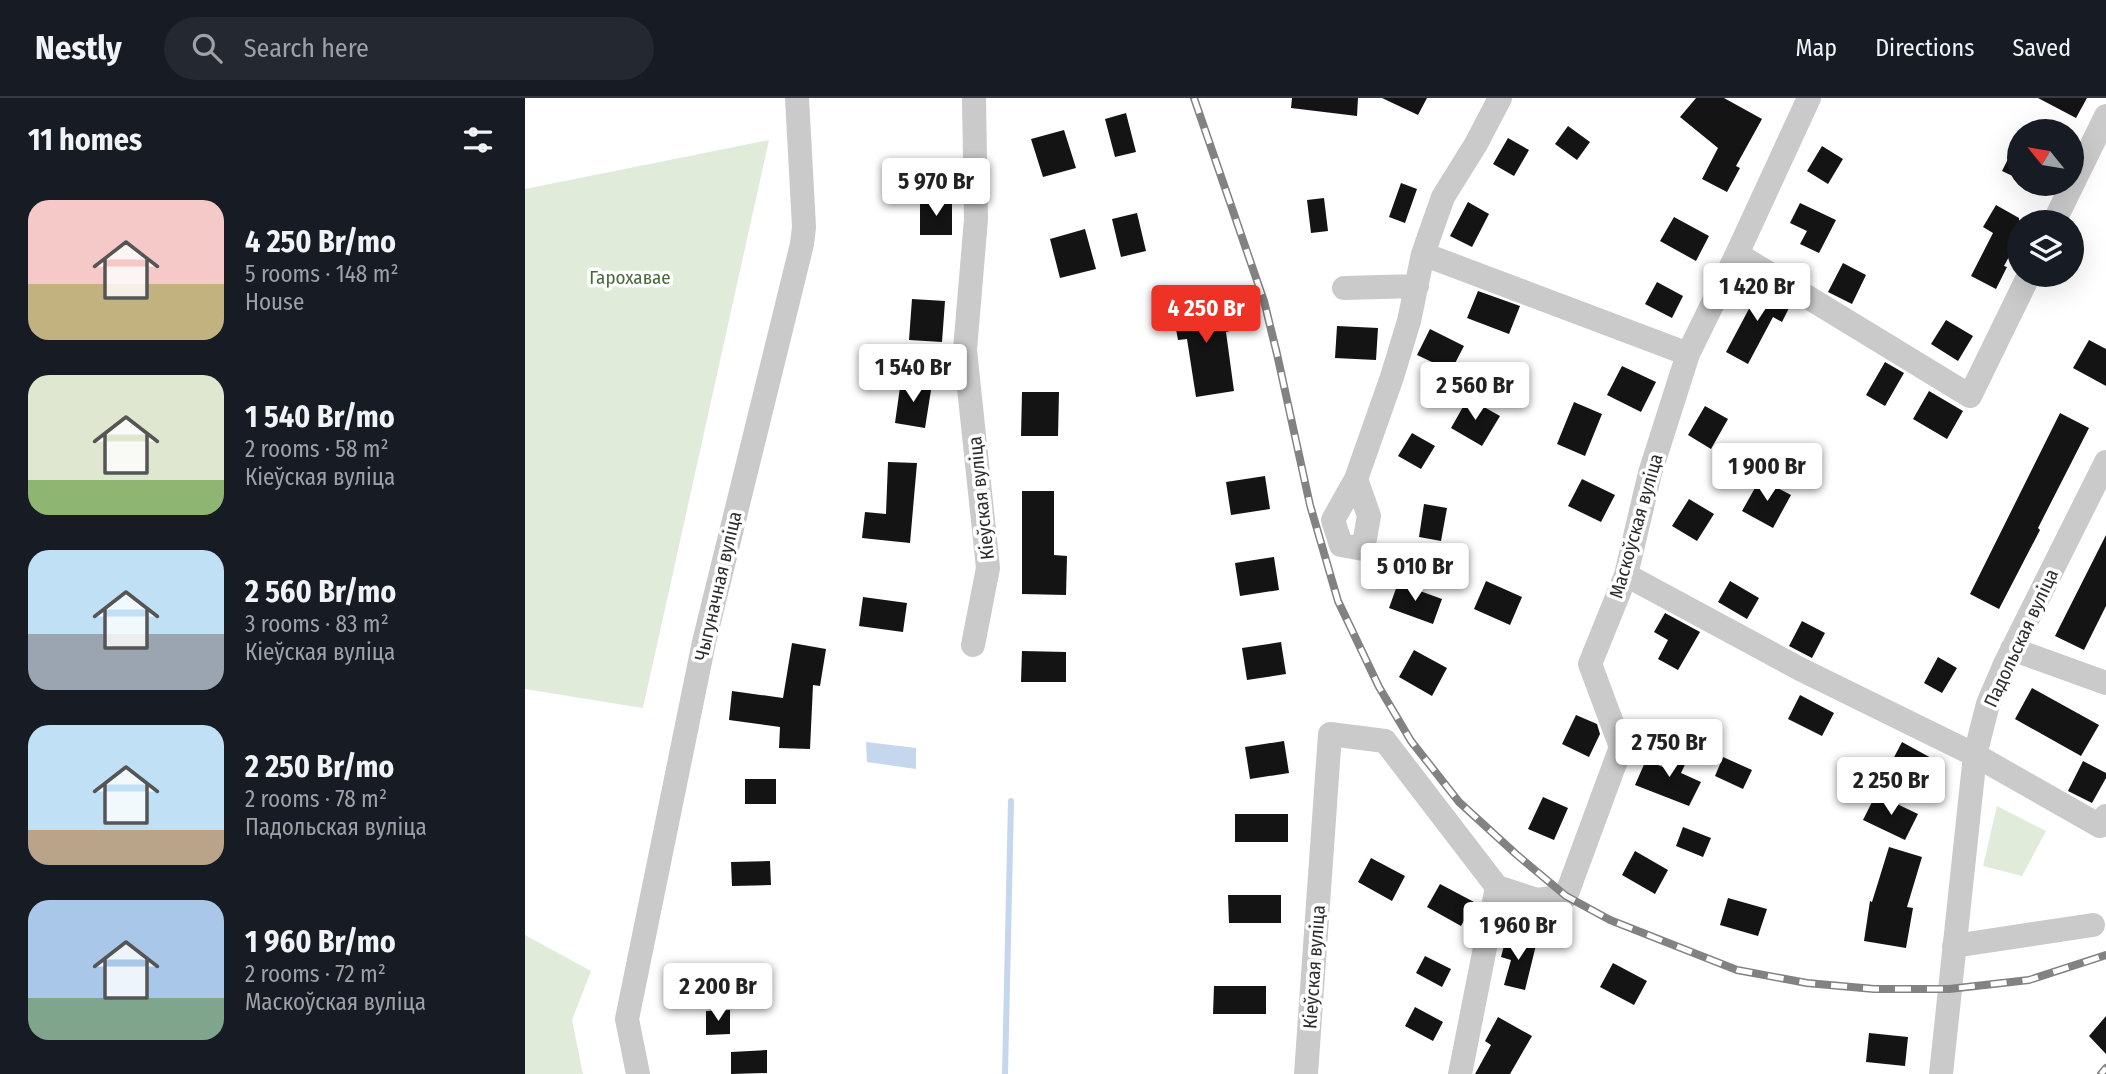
<!DOCTYPE html>
<meta charset="utf-8">
<style>
body{margin:0;font-family:"Fira Sans Condensed",sans-serif;background:#242831;color:#f1f3f6;height:100vh;display:flex;flex-direction:column;font-size:26px;white-space:nowrap}
*{box-sizing:border-box;margin:0}
p{font-size:23px;color:#9ea1a6}
.icon{flex:none;width:38px;height:38px;fill:none;stroke:currentColor;stroke-width:2;stroke-linecap:round;stroke-linejoin:round}
.map{position:relative;flex:1;overflow:hidden}
.side{display:flex;flex-direction:column;background:#171b24;width:525px}
.side>*{flex:none}
.needle{width:46px;rotate:300deg}
.tools{position:absolute;left:1482px;top:21px;display:grid;gap:14px}
.tools a{display:grid;place-items:center;width:77px;height:77px;border-radius:50%;background:#171b24;box-shadow:0 7px 28px #0002;font-size:35px}
.price{position:absolute;translate:-50% -60px;padding:0 16px;border-radius:7px;background:#fff;color:#222;font-size:23px;line-height:46px;filter:drop-shadow(0 2px 4px #0008)}
.price::after{content:'';position:absolute;left:50%;top:42px;width:21px;height:16px;margin-left:-10px;background:inherit;clip-path:polygon(0 0,100% 0,50% 100%)}
.price.selected{background:#ee3225;color:#fff}
ul{padding:0;list-style:none}
li{display:flex;align-items:center;gap:21px;height:175px;padding:0 28px}
li span{display:grid;place-items:center;flex:none;width:196px;height:140px;border-radius:21px;color:#555}
li>.icon{margin-inline-start:auto}
span .icon{width:84px;height:84px;fill:#fffc;stroke-width:1}
li b{font-size:30px}
h2{display:flex;justify-content:space-between;align-items:center;height:84px;padding:0 28px;font-size:30px}
header{display:flex;align-items:center;gap:42px;box-sizing:border-box;height:98px;padding:0 35px;background:#171b24;border-bottom:2px solid #363941}
header strong{font-size:33px}
nav{display:flex;gap:38px;margin-inline-start:auto;font-size:24px}
.search{width:490px;height:63px;background:#242831;display:flex;align-items:center;gap:18px;box-sizing:border-box;padding:0 24px;border-radius:38px;color:#9ea1a6;font-size:26px}
main{display:flex;flex:1;min-height:0}
.map>svg:first-child{display:block}
.green{fill:#e0ebd9}
.water{fill:#c4d7ed}
.lines{fill:none;stroke-linecap:round;stroke-linejoin:round}
.stream{stroke:#c4d7ed;stroke-width:6}
.building{fill:#141414}
.minor{stroke:#cacaca;stroke-width:24}
.rail-casing{stroke:#828282;stroke-width:8}
.rail{stroke:#fff;stroke-width:5;stroke-dasharray:16;stroke-linecap:butt}
.labels{text-anchor:middle;dominant-baseline:central;stroke-width:7;stroke-linejoin:round;paint-order:stroke}
.park-label{font-size:19px;fill:#496a38;stroke:#fff}
.street-label{font-size:19px;fill:#2d2d2d;stroke:#fff}
</style>
<header>
<strong>Nestly</strong>
<div class="search"><svg class="icon" aria-label="search" viewBox="0 0 24 24"><circle cx="10" cy="10" r="6"/><path d="M15 15l6 6"/></svg>Search here</div>
<nav><a>Map</a><a>Directions</a><a>Saved</a></nav>
</header>
<main>
<section class="side">
<h2>11 homes<svg class="icon" aria-label="filters" viewBox="0 0 24 24"><path d="M4 7h16M4 17h16"/><circle cx="9" cy="7" r="2"/><circle cx="15" cy="17" r="2"/></svg></h2>
<ul>
<li><span style="background:linear-gradient(#f6c9c9 60%,#c2b280 0)"><svg class="icon" aria-label="home" viewBox="0 0 24 24"><path d="M3 11l9-7 9 7M6 9v11h12V9"/></svg></span><div><b>4 250 Br/mo</b><p>5 rooms · 148 m²</p><p>House</p></div></li>
<li><span style="background:linear-gradient(#dfe7d0 75%,#8fb573 0)"><svg class="icon" aria-label="home" viewBox="0 0 24 24"><path d="M3 11l9-7 9 7M6 9v11h12V9"/></svg></span><div><b>1 540 Br/mo</b><p>2 rooms · 58 m²</p><p>Кіеўская вуліца</p></div></li>
<li><span style="background:linear-gradient(#bfe0f5 60%,#9aa5b1 0)"><svg class="icon" aria-label="home" viewBox="0 0 24 24"><path d="M3 11l9-7 9 7M6 9v11h12V9"/></svg></span><div><b>2 560 Br/mo</b><p>3 rooms · 83 m²</p><p>Кіеўская вуліца</p></div></li>
<li><span style="background:linear-gradient(#bfe0f5 75%,#b9a48a 0)"><svg class="icon" aria-label="home" viewBox="0 0 24 24"><path d="M3 11l9-7 9 7M6 9v11h12V9"/></svg></span><div><b>2 250 Br/mo</b><p>2 rooms · 78 m²</p><p>Падольская вуліца</p></div></li>
<li><span style="background:linear-gradient(#a9c7e8 70%,#7fa58c 0)"><svg class="icon" aria-label="home" viewBox="0 0 24 24"><path d="M3 11l9-7 9 7M6 9v11h12V9"/></svg></span><div><b>1 960 Br/mo</b><p>2 rooms · 72 m²</p><p>Маскоўская вуліца</p></div></li>
</ul>
</section>
<div class="map">
<svg width="1581" height="976" viewBox="0 0 1581 976">
<rect width="100%" height="100%" fill="#fff"/>
<!-- green -->
<path class="green" d="M244 42 118 610 0 591V91Z
M1472 708 1521 733 1497 778 1458 768Z
M0 837 66 873 47 922 58 976H0Z"/>
<!-- water -->
<path class="water" d="M341 644 391 650V671L342 664Z"/>
<g class="lines">
<!-- stream -->
<path class="stream" d="M480 976 486 703"/>
</g>
<!-- building -->
<path class="building" d="M767 0H833L832 18 766 10Z
M857 0H902L893 17Z
M1171 0H1199L1237 21 1211 68 1215 70 1202 94 1177 81 1193 50 1155 19Z
M1513 0H1562L1551 20Z
M601 15 611 54 590 59 580 21Z
M1043 28 1065 44 1052 62 1030 46Z
M539 32 551 70 518 79 506 41Z
M1494 39V81L1477 73Z
M983 40 1004 52 989 78 968 66Z
M1297 48 1318 61 1303 86 1282 73Z
M876 85 892 91 880 125 864 119Z
M799 100 803 133 786 135 782 102Z
M395 104H427V137H395Z
M943 104 964 116 947 149 925 138Z
M1275 105 1311 122 1294 155 1275 146 1282 133 1265 125Z
M1471 107 1494 120V140L1479 168 1482 169 1471 191 1446 178 1468 135 1458 129Z
M612 115 621 153 596 159 587 121Z
M1149 119 1184 138 1171 163 1135 143Z
M560 131 571 171 535 180 525 141Z
M1318 165 1341 177 1327 206 1303 194Z
M1132 184 1158 198 1147 220 1120 206Z
M1232 186 1266 206 1257 224 1248 219 1223 266 1201 254 1226 207 1222 205Z
M953 193 995 208 984 236 942 220Z
M698 199 705 233 701 234 709 293 671 299 662 241 653 242 647 209Z
M387 201 420 203 417 244 384 242Z
M1421 222 1448 238 1433 263 1406 246Z
M812 228 853 230 851 262 810 260Z
M905 231 939 248 926 273 892 257Z
M1564 242 1581 251V288L1548 270Z
M1360 264 1379 275 1360 308 1341 297Z
M1097 268 1131 284 1116 314 1082 297Z
M376 282 407 286 400 330 370 325Z
M1404 293 1438 313 1422 341 1388 321Z
M497 294H534L533 338H496Z
M943 300 975 318 957 348 926 330Z
M1049 304 1077 316 1060 358 1032 346Z
M1180 308 1203 321 1186 351 1163 337Z
M1535 315 1564 330 1513 430 1515 432 1474 511 1445 496Z
M887 335 910 348 896 371 873 358Z
M363 364 392 365 385 445 337 440 340 414 361 416Z
M740 378 745 411 706 417 701 384Z
M1057 381 1090 397 1076 424 1043 408Z
M1235 381 1266 397 1248 430 1217 413Z
M497 393H529V457L542 458 541 497 497 496Z
M1164 401 1189 416 1172 443 1147 428Z
M899 406 922 410 916 443 894 439Z
M1581 437V508L1559 552 1530 538Z
M749 459 754 492 715 498 710 465Z
M961 483 997 499 985 527 949 511Z
M1205 483 1234 500 1222 521 1193 504Z
M873 485 917 501 908 526 864 510Z
M338 499 382 505 378 534 334 528Z
M1140 515 1175 534 1153 572 1133 561 1143 542 1129 534Z
M1277 523 1300 535 1287 560 1264 548Z
M756 544 761 576 722 582 717 550Z
M267 545 301 551 295 588 288 587 285 651 254 650 255 629 204 622 207 593 258 600Z
M889 552 922 570 907 598 874 579Z
M497 553 541 554V584H496Z
M1413 559 1432 570 1417 595 1399 585Z
M1507 590 1574 627 1556 658 1490 621Z
M1275 597 1309 615 1297 638 1263 621Z
M1051 617 1072 626 1075 636 1064 659 1037 646Z
M759 643 764 675 725 681 720 649Z
M1377 644 1408 661 1396 683 1365 667Z
M1146 652 1163 660 1156 675 1176 684 1164 708 1110 687 1121 662 1138 669Z
M1198 659 1227 672 1218 691 1190 678Z
M1558 663 1581 675V680L1567 705 1543 693Z
M220 681H251V706H220Z
M1351 696 1393 716 1380 742 1338 722Z
M1018 699 1043 710 1029 742 1003 731Z
M710 716H763V744H710Z
M1158 729 1186 740 1178 759 1151 748Z
M1364 749 1397 759 1382 809 1388 810 1381 850 1339 843 1345 803 1347 804Z
M1110 753 1143 772 1130 796 1097 777Z
M846 760 880 778 867 803 833 784Z
M245 763 246 787 207 788 206 764Z
M915 786 949 804 936 828 902 809Z
M703 797H756V825H704Z
M1203 800 1242 811 1233 838 1195 827Z
M981 840 1011 847 1000 892 979 887 986 862 976 859Z
M900 858 926 871 917 889 891 875Z
M1088 865 1122 883 1109 907 1075 889Z
M689 888H741V916H688Z
M890 909 918 924 908 943 880 928Z
M205 912V936L181 937V913Z
M1581 918V956L1564 938Z
M973 919 1007 938 985 976H950L966 947 960 943Z
M1344 935 1383 939 1380 968 1341 964Z
M242 952V975L206 976V954Z"/>
<g class="lines">
<!-- minor -->
<path class="minor" d="M1529 124 1581 18
M898 156 1163 256
M1212 156 1445 298 1504 177
M819 190 892 188
M831 381 844 418 838 451 816 447 808 422 831 381 867 279 884 223 898 156 918 99 951 46 975 0
M1101 477 1275 571 1450 657 1575 728 1581 718
M448 547 463 470 440 252 451 121 449 0
M1487 551 1581 585
M972 789 1012 802 1041 798 1096 649 1065 566 1101 477 1125 375 1163 256 1212 156 1284 0
M1429 848 1568 827
M113 976 102 921 179 544 277 146 279 129 272 0
M781 976 805 636 860 643 972 789 935 976
M1416 976 1450 657 1463 606 1480 566 1581 364"/>
<defs>
<path id="rail" d="M669 0 739 203 752 256 785 407 813 503 854 589 886 643 934 704 992 757 1041 798 1085 822 1212 872 1282 885 1349 891H1424L1504 882 1581 857
M1576 976 1581 970"/>
</defs>
<!-- rail casing -->
<use href="#rail" class="rail-casing"/>
<!-- rail -->
<use href="#rail" class="rail"/>
</g>
<g class="labels">
<!-- park labels -->
<g class="park-label">
<text x="105" y="179">Гарохавае</text>
</g>
<!-- street labels -->
<g class="street-label">
<text transform="translate(456 400) rotate(-96)">Кіеўская вуліца</text>
<text transform="translate(1111 428) rotate(-74)">Маскоўская вуліца</text>
<text transform="translate(193 488) rotate(-77)">Чыгуначная вуліца</text>
<text transform="translate(1496 540) rotate(-65)">Падольская вуліца</text>
<text transform="translate(789 869) rotate(-86)">Кіеўская вуліца</text>
</g>
</g>
</svg>
<div class="tools">
<a><svg class="needle" viewBox="-14 -14 28 28"><path d="M0-13l5 13h-10z" fill="#e53935"/><path d="M0 13l5-13h-10z" fill="#9ea1a6"/></svg></a>
<a><svg class="icon" aria-label="layers" viewBox="0 0 24 24"><path d="M12 4l9 5-9 5-9-5zM3 14l9 5 9-5"/></svg></a>
</div>
<b class="price" style="left:411px;top:120px">5 970 Br</b>
<b class="price" style="left:1232px;top:225px">1 420 Br</b>
<b class="price selected" style="left:681px;top:247px">4 250 Br</b>
<b class="price" style="left:388px;top:306px">1 540 Br</b>
<b class="price" style="left:950px;top:324px">2 560 Br</b>
<b class="price" style="left:1242px;top:405px">1 900 Br</b>
<b class="price" style="left:890px;top:505px">5 010 Br</b>
<b class="price" style="left:1144px;top:681px">2 750 Br</b>
<b class="price" style="left:1366px;top:719px">2 250 Br</b>
<b class="price" style="left:993px;top:864px">1 960 Br</b>
<b class="price" style="left:193px;top:925px">2 200 Br</b>
</div>
</main>
